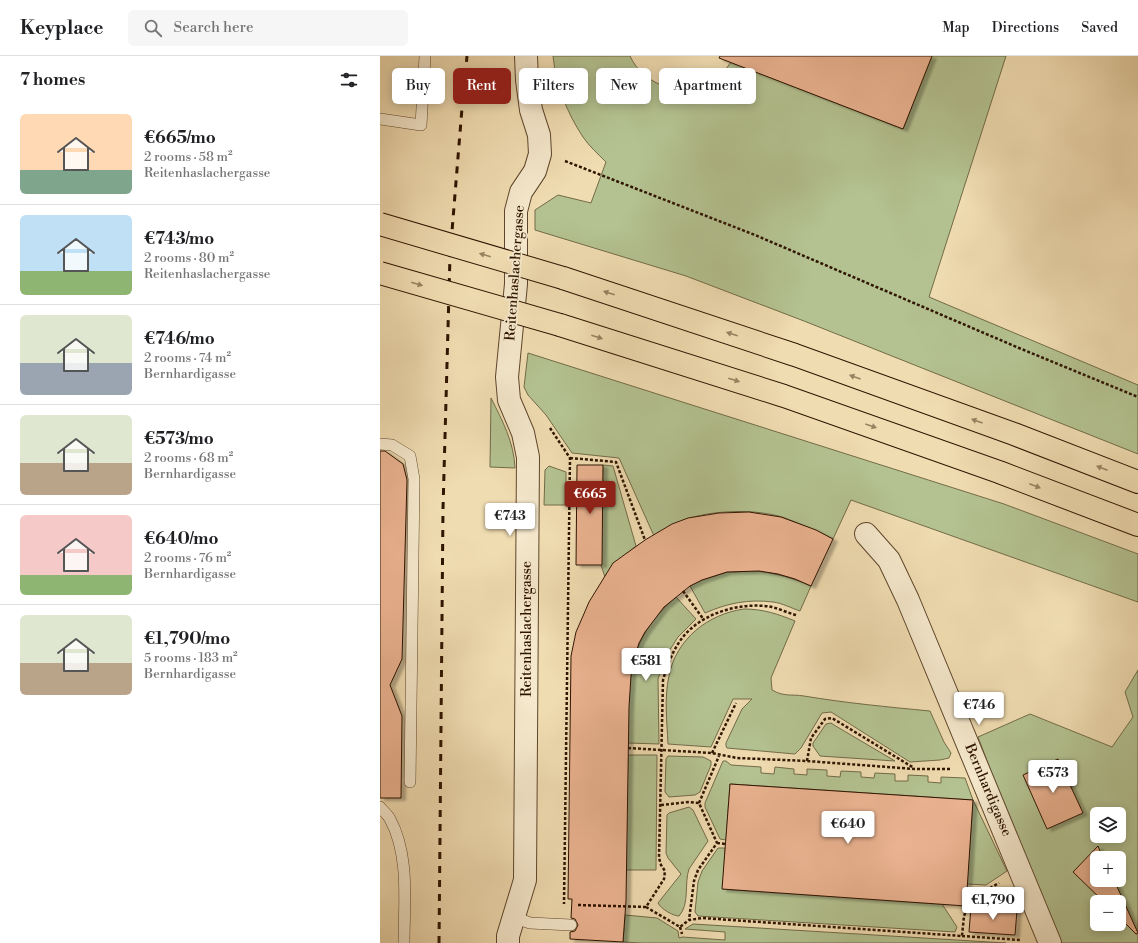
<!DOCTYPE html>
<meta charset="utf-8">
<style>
body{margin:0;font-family:"Libre Bodoni",serif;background:#f6f6f6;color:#202124;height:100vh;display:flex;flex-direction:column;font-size:15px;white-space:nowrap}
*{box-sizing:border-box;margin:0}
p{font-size:13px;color:#757577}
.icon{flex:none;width:22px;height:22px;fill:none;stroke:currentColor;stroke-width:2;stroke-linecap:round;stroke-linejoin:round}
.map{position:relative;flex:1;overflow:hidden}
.sheet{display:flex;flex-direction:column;background:#fff;width:380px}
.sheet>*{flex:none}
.guide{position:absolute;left:12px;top:12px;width:380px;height:36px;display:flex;gap:8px}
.tools{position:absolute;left:710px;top:751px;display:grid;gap:8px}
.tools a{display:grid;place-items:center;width:36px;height:36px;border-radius:6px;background:#fff;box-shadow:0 2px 10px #0003;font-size:20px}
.price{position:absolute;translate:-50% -34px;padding:0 9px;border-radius:4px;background:#fff;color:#222;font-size:13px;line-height:26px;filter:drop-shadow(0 1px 2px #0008)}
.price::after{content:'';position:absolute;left:50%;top:24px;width:12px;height:9px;margin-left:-6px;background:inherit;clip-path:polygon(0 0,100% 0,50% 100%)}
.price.current{background:#8f2418;color:#fff}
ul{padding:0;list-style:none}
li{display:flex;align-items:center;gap:12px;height:100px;padding:0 20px}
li+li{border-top:1px solid #e0e0e0}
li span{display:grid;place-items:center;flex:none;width:112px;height:80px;border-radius:6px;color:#555}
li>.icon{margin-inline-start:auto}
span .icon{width:48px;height:48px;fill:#fffc;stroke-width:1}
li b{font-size:17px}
h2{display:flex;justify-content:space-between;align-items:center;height:48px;padding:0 20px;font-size:17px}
.tag{padding:0 14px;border-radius:6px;background:#fff;box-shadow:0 2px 10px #0003;font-size:14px;line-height:36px}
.tag.current{background:#8f2418;color:#fff}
header{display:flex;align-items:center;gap:24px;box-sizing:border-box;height:56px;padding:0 20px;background:#fff;border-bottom:1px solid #e0e0e0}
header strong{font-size:19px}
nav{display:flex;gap:22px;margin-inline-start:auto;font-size:14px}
.search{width:280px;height:36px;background:#f6f6f6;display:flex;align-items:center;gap:10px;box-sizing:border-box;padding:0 14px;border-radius:6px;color:#757577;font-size:15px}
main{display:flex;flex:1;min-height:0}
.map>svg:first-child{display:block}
.green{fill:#b4c291;stroke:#726b48;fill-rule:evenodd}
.building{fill:#eab290;stroke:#2f1400;filter:url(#shadow)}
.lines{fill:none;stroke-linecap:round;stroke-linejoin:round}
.lane-casing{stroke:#5f462c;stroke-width:12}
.street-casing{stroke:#5f462c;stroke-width:24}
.primary-casing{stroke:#2f1400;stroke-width:24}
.path{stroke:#2f1400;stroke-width:2.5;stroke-dasharray:3 2;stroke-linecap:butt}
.lane{stroke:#f5e8cc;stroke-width:11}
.street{stroke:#f5e8cc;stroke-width:22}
.primary{stroke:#f0dcb1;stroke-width:22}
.rail{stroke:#2f1400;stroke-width:3;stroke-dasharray:7 7;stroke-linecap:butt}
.primary-bridge-casing{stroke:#2f1400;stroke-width:24;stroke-linecap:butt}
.primary-bridge{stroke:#f0dcb1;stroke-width:22}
.oneway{fill:#998261}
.labels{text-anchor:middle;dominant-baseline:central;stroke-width:3.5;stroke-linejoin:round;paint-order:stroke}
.street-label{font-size:14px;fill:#2f1400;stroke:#f5e8cc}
</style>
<header>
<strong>Keyplace</strong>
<div class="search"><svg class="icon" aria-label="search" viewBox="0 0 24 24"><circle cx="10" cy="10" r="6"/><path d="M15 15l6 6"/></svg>Search here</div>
<nav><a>Map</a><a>Directions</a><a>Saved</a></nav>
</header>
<main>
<section class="sheet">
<h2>7 homes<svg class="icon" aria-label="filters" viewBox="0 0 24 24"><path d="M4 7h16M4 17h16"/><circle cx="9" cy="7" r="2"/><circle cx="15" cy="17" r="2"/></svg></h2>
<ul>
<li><span style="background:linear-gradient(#ffd9b3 70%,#7fa58c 0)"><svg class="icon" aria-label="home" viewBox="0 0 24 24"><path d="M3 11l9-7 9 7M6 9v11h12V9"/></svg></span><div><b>€665/mo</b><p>2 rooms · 58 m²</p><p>Reitenhaslachergasse</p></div></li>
<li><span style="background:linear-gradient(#bfe0f5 70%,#8fb573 0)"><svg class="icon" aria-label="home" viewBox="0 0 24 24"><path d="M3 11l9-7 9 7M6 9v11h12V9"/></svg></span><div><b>€743/mo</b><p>2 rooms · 80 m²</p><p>Reitenhaslachergasse</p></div></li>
<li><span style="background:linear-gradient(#dfe7d0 60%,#9aa5b1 0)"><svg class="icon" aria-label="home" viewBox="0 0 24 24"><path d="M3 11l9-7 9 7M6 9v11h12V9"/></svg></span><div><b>€746/mo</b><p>2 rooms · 74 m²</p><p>Bernhardigasse</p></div></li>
<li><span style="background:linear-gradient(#dfe7d0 60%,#b9a48a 0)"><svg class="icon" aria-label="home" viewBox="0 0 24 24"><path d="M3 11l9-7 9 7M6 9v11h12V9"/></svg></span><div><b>€573/mo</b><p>2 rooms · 68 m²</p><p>Bernhardigasse</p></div></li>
<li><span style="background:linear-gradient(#f6c9c9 75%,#8fb573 0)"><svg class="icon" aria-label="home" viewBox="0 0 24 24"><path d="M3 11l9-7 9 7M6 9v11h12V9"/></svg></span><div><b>€640/mo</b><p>2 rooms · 76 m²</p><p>Bernhardigasse</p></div></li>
<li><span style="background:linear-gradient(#dfe7d0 60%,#b9a48a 0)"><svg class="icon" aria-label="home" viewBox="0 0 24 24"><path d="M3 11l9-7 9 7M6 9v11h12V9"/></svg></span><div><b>€1,790/mo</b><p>5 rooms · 183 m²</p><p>Bernhardigasse</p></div></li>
</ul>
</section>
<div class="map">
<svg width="758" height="887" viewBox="0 0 758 887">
<defs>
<filter id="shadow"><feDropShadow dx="4.5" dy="2.5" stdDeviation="1" flood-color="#0004"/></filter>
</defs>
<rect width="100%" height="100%" fill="#f0dcb1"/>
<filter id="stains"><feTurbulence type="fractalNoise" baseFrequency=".005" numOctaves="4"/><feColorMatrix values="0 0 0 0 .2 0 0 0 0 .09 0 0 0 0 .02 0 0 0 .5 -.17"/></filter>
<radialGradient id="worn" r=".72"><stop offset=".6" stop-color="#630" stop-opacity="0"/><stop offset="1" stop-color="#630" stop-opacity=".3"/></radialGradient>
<!-- green -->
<path class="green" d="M173 0H250C263 30 306 44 334 25 341 20 346 13 351 6L523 73 552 0H626L549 241 758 329V398L424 265 306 220 155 174V154L178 139 211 147 226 106C218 98 209 90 203 81 187 57 176 29 173 0Z
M148 297 624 448 758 498V546L471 444 453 483C436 475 419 467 402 461 375 453 337 454 310 462 297 466 285 474 274 480L239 402 192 397 166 359 148 339 144 331Z
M111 342C122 364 134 386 135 412L110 411Z
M223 409 233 410 256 490 233 510 225 521 221 509Z
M169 410 186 416V449H164L165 414Z
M379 515C397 518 414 522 431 530L420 555C411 552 402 547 393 546 368 543 348 547 325 557L310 530 322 524 347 516Z
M296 541 316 563 298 581 286 600 278 623 279 688 248 687C249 624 245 585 296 541Z
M364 553C383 553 398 558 415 565L391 622 392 634C404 641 411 638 424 640 466 647 508 651 550 655L564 686 571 697 569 702 560 704 530 706 451 656 442 657 421 692 415 698 347 692 346 690V687L362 653 372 643H353L331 691 288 688C287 666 284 642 289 620 296 583 328 558 364 553Z
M758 614V887H676L598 681 650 658 732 691 753 661 745 636ZM717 758H739V780H717ZM717 802H739V824H717ZM717 846H739V868H717Z
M451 667 454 669 515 705 440 700 433 690V687L446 668Z
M248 699H277L276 814H246Z
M288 700 323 701 331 705V709L320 736 315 739 289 741 285 736 286 703Z
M343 705H346L351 709 381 711V717L394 718 395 711 414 713V718L427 719V713L447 714V720L460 721 461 715 481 716V721L494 722 495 717 515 718V725H528V719L548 720V726L561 727V721L585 722 593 744 627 815 606 829 587 828 593 744 350 728 346 784 340 783 325 751V747Z
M309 751 313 754 328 785 309 813C304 827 310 848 299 860 293 860 281 853 278 847L301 818 288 802 286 797 287 759 289 757Z
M338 792H345L343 833 562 848 577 871 575 876 318 860 315 856 318 826 322 815Z
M245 859 277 862 298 875 299 882 302 881 345 884V876L305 873 313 868 626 887H262L243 886Z"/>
<!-- building -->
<path class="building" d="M340 0H552L523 73 339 2Z
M0 395H5L23 408 27 424 22 603 10 629 22 660 21 742H0Z
M197 409H223L222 509H196Z
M369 456 401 461 436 474 453 483 431 530 415 523 398 518 379 515 347 516 322 524 310 530 284 551 265 576 259 587 254 603 251 620 249 651 246 845 243 886 190 883V876L195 875 198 869 195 863 191 862 192 843H188L191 600 196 576 203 560 209 546 233 507 265 484 292 468 308 462 339 457Z
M678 703 703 757 667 773 643 719Z
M350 728 593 744 586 850 342 833Z
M718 790 723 802H717V824H734L758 877 756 878 739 861V846H724L693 816Z
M591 851 637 854 635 879 589 876Z"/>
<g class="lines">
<defs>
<path id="lane" d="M0 63 41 69 45 0
M0 388 12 389 30 400 34 423 30 726
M0 751C3 755 8 759 10 763 30 800 24 847 24 887
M133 861 150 867 191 869"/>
<path id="street" d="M486 478 509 504 528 544 670 887
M128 887V880L145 824 148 401 143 377 129 344 127 321 136 228V155L141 136 155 115 160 98 159 79 151 54 147 24 146 0"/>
<path id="primary" d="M183 222 415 299 634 378 758 426
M180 269 404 340 619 416 758 469"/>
</defs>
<!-- lane casing -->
<use href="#lane" class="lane-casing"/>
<!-- street casing -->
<use href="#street" class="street-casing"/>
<!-- primary casing -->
<use href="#primary" class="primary-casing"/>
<!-- path -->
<path class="path" d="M185 105 375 179 639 292 758 341
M170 372 190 402 184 848
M190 402 236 406 265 484
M303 535 324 564
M248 692 332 697 357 702 427 705 534 713H571
M332 697 356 647
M427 705 431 682 445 663 452 662 534 712
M319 747 339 700
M281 749 309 746 319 747 337 787 318 814 314 825 309 864
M337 787 346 788
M592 843 604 849 627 850
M198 849 266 851 284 823 285 815 281 809 279 802 283 624C287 611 291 599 298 588 316 558 360 545 392 551 400 553 408 557 416 559
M266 851 300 871 309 864 322 862 582 880 584 860 591 843 619 827
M300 871 302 878
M582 880 640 884"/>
<!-- lane -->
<use href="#lane" class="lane"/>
<!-- street -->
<use href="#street" class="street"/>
<!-- primary -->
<use href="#primary" class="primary"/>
<!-- rail -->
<path class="rail" d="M59 887 63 453 70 200 82 52 87 0"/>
<defs>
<path id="primary-bridge" d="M0 168 183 222
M0 217 180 269"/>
</defs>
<!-- primary-bridge casing -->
<use href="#primary-bridge" class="primary-bridge-casing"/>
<!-- primary-bridge -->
<use href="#primary-bridge" class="primary-bridge"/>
</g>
<!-- one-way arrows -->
<defs><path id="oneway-solid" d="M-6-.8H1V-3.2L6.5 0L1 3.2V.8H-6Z"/></defs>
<g class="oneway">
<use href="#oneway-solid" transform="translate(105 199) rotate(-164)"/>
<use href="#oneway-solid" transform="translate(37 228) rotate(16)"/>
<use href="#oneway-solid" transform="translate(229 237) rotate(-162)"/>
<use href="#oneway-solid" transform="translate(352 278) rotate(-162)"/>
<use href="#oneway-solid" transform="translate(217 281) rotate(17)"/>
<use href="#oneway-solid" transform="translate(475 321) rotate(-160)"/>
<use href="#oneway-solid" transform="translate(354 324) rotate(17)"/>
<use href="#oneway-solid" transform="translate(597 365) rotate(-160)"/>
<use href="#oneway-solid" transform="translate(491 370) rotate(19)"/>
<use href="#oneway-solid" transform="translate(722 412) rotate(-159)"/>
<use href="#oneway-solid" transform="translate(655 430) rotate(21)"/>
</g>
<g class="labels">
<!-- street labels -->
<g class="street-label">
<text transform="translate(135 217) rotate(-86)">Reitenhaslachergasse</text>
<text transform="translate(147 573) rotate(-90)">Reitenhaslachergasse</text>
<text transform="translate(608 734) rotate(67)">Bernhardigasse</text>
</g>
</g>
<rect width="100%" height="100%" filter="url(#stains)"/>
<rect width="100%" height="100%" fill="url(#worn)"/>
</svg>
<div class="tools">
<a><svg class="icon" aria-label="layers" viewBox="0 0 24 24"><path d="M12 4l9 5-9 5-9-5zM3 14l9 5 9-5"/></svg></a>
<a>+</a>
<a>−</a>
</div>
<b class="price current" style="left:210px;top:459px">€665</b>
<b class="price" style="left:130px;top:481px">€743</b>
<b class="price" style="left:266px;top:626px">€581</b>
<b class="price" style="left:599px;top:670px">€746</b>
<b class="price" style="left:673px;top:738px">€573</b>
<b class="price" style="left:468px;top:789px">€640</b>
<b class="price" style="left:613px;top:865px">€1,790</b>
<div class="guide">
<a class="tag">Buy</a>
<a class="tag current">Rent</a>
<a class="tag">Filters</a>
<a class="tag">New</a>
<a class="tag">Apartment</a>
</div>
</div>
</main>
